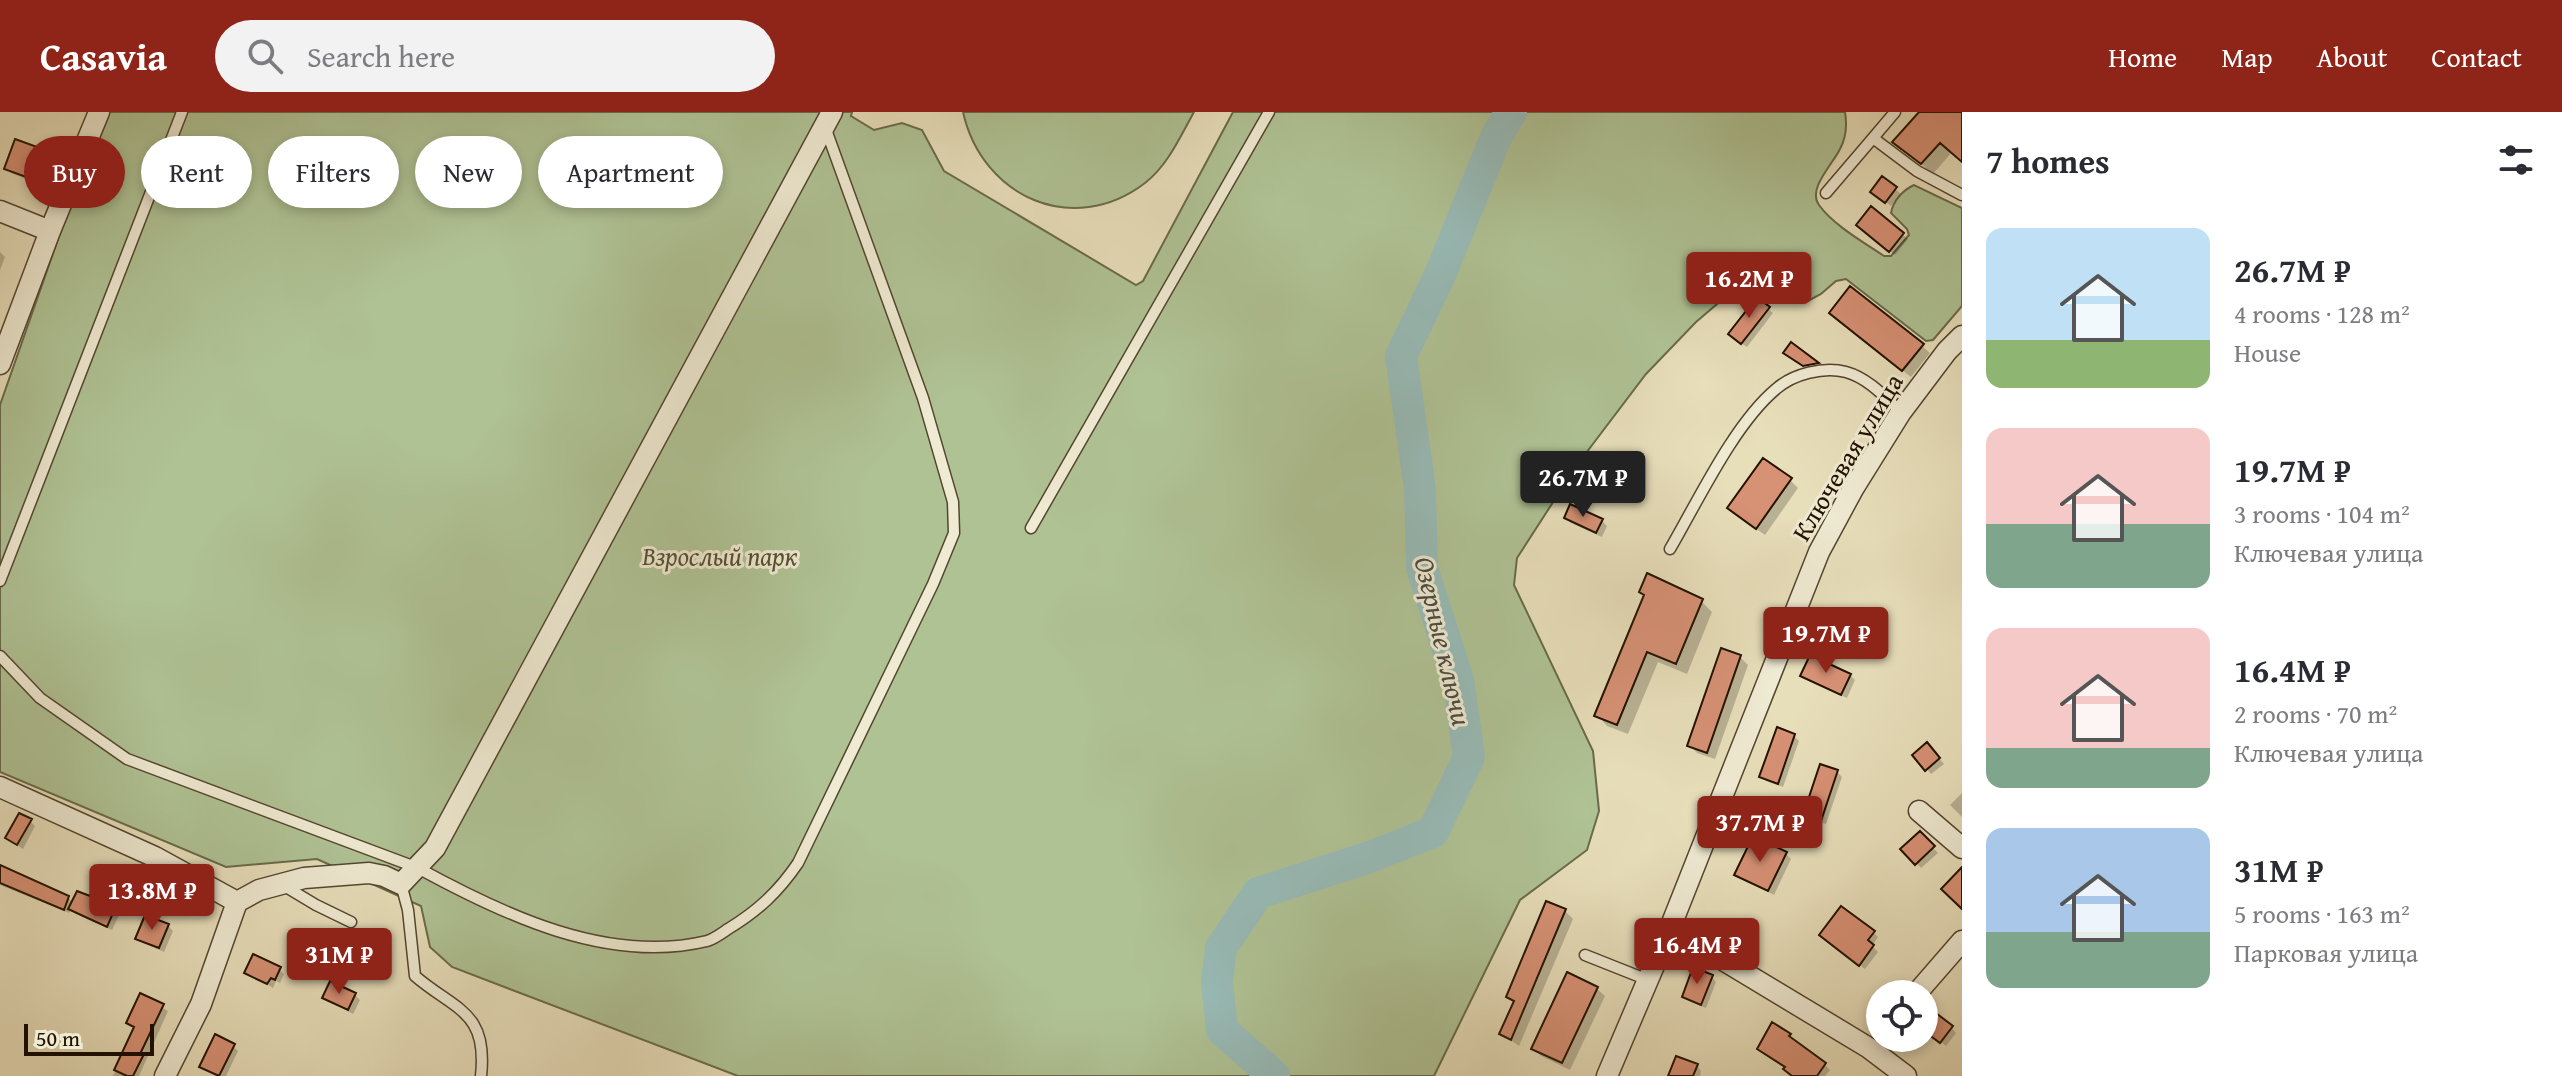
<!DOCTYPE html>
<meta charset="utf-8">
<style>
body{margin:0;font-family:"Gentium Book Plus",serif;background:#f2f2f3;color:#2b2b33;height:100vh;display:flex;flex-direction:column;font-size:30px;white-space:nowrap}
*{box-sizing:border-box;margin:0}
p{font-size:26px;color:#7c7c81}
.icon{flex:none;width:44px;height:44px;fill:none;stroke:currentColor;stroke-width:2;stroke-linecap:round;stroke-linejoin:round}
.map{position:relative;flex:1;overflow:hidden}
.sheet{display:flex;flex-direction:column;background:#fff;width:600px}
.sheet>*{flex:none}
.guide{position:absolute;left:24px;top:24px;width:760px;height:72px;display:flex;gap:16px}
.buttons{position:absolute;left:1866px;top:868px;display:grid;gap:16px}
.buttons a{display:grid;place-items:center;width:72px;height:72px;border-radius:50%;background:#fff;box-shadow:0 4px 12px #0003;font-size:40px}
.scale{position:absolute;left:24px;bottom:20px;width:130px;box-sizing:border-box;padding-left:8px;border:4px solid #231201;border-top:0;font-size:22px;line-height:28px;white-space:nowrap;color:#231201;-webkit-text-stroke:6px #efead2;paint-order:stroke}
.price{position:absolute;translate:-50% -68px;padding:0 18px;border-radius:8px;background:#8f2418;color:#fff;font-size:26px;line-height:52px;filter:drop-shadow(0 2px 4px #0008)}
.price::after{content:'';position:absolute;left:50%;top:48px;width:24px;height:18px;margin-left:-12px;background:inherit;clip-path:polygon(0 0,100% 0,50% 100%)}
.price.selected{background:#222;color:#fff}
ul{padding:0;list-style:none}
li{display:flex;align-items:center;gap:24px;height:200px;padding:0 24px}
li span{display:grid;place-items:center;flex:none;width:224px;height:160px;border-radius:16px;color:#555}
li>.icon{margin-inline-start:auto}
span .icon{width:96px;height:96px;fill:#fffc;stroke-width:1}
li b{font-size:34px}
h2{display:flex;justify-content:space-between;align-items:center;height:96px;padding:0 24px;font-size:34px}
.tag{padding:0 28px;border-radius:36px;background:#fff;box-shadow:0 4px 12px #0003;font-size:28px;line-height:72px}
.tag.selected{background:#8f2418;color:#fff}
header{display:flex;align-items:center;gap:48px;box-sizing:border-box;height:112px;padding:0 40px;background:#8f2418;color:#fff}
header strong{font-size:38px}
nav{display:flex;gap:44px;margin-inline-start:auto;font-size:28px}
.search{width:560px;height:72px;background:#f2f2f3;display:flex;align-items:center;gap:20px;box-sizing:border-box;padding:0 28px;border-radius:44px;color:#7c7c81;font-size:30px}
main{display:flex;flex:1;min-height:0}
.map>svg:first-child{display:block}
.green{fill:#afc294;stroke:#696a4a;stroke-width:2}
.shadow{fill:#0003}
.lines{fill:none;stroke-linecap:round;stroke-linejoin:round}
.river{stroke:#98bbb7;stroke-width:32}
.building{fill:#d79175;stroke:#231201;stroke-width:2}
.lane-casing{stroke:#54452f;stroke-width:13}
.street-casing{stroke:#54452f;stroke-width:23}
.lane{stroke:#efead2;stroke-width:10}
.street{stroke:#efead2;stroke-width:20}
.labels{text-anchor:middle;dominant-baseline:central;stroke-width:6;stroke-linejoin:round;paint-order:stroke}
.street-label{font-size:26px;fill:#231201;stroke:#efead2}
.park-label{font-size:26px;font-style:italic;fill:#545034;stroke:#efead2}
.water-label{font-size:28px;font-style:italic;fill:#4c4d41;stroke:#efead2}
</style>
<header>
<strong>Casavia</strong>
<div class="search"><svg class="icon" aria-label="search" viewBox="0 0 24 24"><circle cx="10" cy="10" r="6"/><path d="M15 15l6 6"/></svg>Search here</div>
<nav><a>Home</a><a>Map</a><a>About</a><a>Contact</a></nav>
</header>
<main>
<div class="map">
<svg width="1962" height="964" viewBox="0 0 1962 964">
<rect width="100%" height="100%" fill="#e7deba"/>
<filter id="stains"><feTurbulence type="fractalNoise" baseFrequency=".0025" numOctaves="4"/><feColorMatrix values="0 0 0 0 .2 0 0 0 0 .09 0 0 0 0 .02 0 0 0 .5 -.17"/></filter>
<radialGradient id="worn" r=".72"><stop offset=".6" stop-color="#630" stop-opacity="0"/><stop offset="1" stop-color="#630" stop-opacity=".3"/></radialGradient>
<!-- green -->
<path class="green" d="M108 0H852L851 4 874 18 902 11 922 18 944 59 1136 173 1143 169 1233 0H1845C1847 12 1846 26 1840 37 1833 52 1807 77 1819 93 1833 113 1865 131 1884 144H1891L1909 123 1907 117 1891 101C1893 89 1903 78 1914 73L1962 96V194L1933 228 1926 229 1846 167 1836 169 1821 182 1808 189 1778 186 1754 177 1730 181 1696 210 1646 262 1577 353 1517 446 1514 473 1593 639 1599 699 1587 738 1520 788 1434 964H738L452 855 430 835 421 794 317 747 226 755 0 660V293L79 67Z
M963 0H1194C1180 25 1168 53 1145 71 1073 126 982 85 963 0Z"/>
<!-- shadow -->
<path class="shadow" d="M1922 0H1962V49L1952 40 1933 62 1895 30Z
M17 29 39 38 44 43 34 70 11 61 6 56Z
M1883 67 1901 82 1891 94 1878 84Z
M1871 97 1908 127 1895 143 1863 117Z
M0 140 5 145 0 158Z
M1768 197 1773 201 1747 235 1735 227Z
M1840 209 1922 234 1930 241 1911 265Z
M1790 368 1798 376 1765 423 1738 404Z
M1566 406 1602 409 1607 414 1602 425 1571 411Z
M1682 478 1701 489 1712 500 1687 562 1658 550 1628 622 1607 614 1597 603Z
M1740 545 1748 553 1715 647 1697 641 1689 633Z
M1802 563H1850L1855 568 1847 586 1807 568Z
M1794 624 1799 629 1783 675 1766 669 1761 664Z
M1932 638 1944 652 1931 662 1927 657Z
M1837 660 1842 665 1826 712 1810 707 1805 702Z
M1962 681V705L1950 693Z
M30 709 35 714 23 737 7 726Z
M1920 722 1938 741 1921 756 1903 737Z
M1786 742 1791 747 1774 783 1737 763Z
M0 755 68 786 74 791 116 794 121 799 112 818 76 802 71 797 69 801 0 773Z
M1547 792 1565 799 1573 807 1519 934 1501 921 1515 892 1508 885Z
M168 814 173 819 164 840 143 831 138 826Z
M1873 820 1878 825 1872 834 1878 840 1865 857 1826 828Z
M279 857 284 862 280 871 276 869 273 876 247 860Z
M1712 865 1716 870 1706 896 1689 889 1684 884Z
M1597 877 1605 884 1570 958 1541 944 1534 937Z
M141 883 168 899 139 964H113L136 917 128 911Z
M355 883 360 888 353 902 324 886Z
M1924 904 1952 916 1956 921 1946 934 1924 917Z
M1773 913 1790 923 1794 930 1825 953 1830 958 1825 964H1793L1786 956 1764 942 1759 937Z
M233 934 238 939 226 964H216L201 954Z
M1697 954 1701 959 1700 964H1670Z"/>
<g class="lines">
<!-- river -->
<path class="river" d="M1274 964 1222 918 1217 870 1221 836 1258 781 1370 745 1433 720 1469 645 1458 568 1422 456 1420 377 1401 244 1440 163 1496 25 1511 0"/>
</g>
<!-- building -->
<path class="building" d="M1919 0H1962V50L1940 31 1921 52 1892 30Z
M15 27 40 36 29 66 4 57Z
M1882 64 1897 75 1885 91 1870 80Z
M1871 94 1904 121 1889 140 1856 113Z
M1850 174 1924 232 1902 259 1829 201Z
M1757 185 1770 195 1741 232 1728 222Z
M1791 230 1819 251 1803 254 1783 241Z
M1763 346 1792 366 1756 417 1727 396Z
M1570 392 1603 407 1596 421 1564 406Z
M1647 461 1703 487 1676 552 1647 540 1617 613 1594 604 1644 483 1639 480Z
M1721 536 1741 543 1707 641 1687 634Z
M1810 543 1851 562 1841 583 1800 564Z
M1777 615 1795 622 1778 672 1759 665Z
M1927 630 1940 646 1925 659 1912 643Z
M1820 652 1838 658 1821 709 1803 703Z
M19 701 32 707 17 733 5 726Z
M1920 719 1935 734 1915 753 1900 737Z
M1753 724 1787 740 1768 779 1734 763Z
M0 753 69 784 64 798 0 771Z
M1962 755V797L1941 777Z
M77 779 90 784 92 780 117 792 107 815 68 797Z
M1546 789 1566 797 1511 928 1499 922 1514 889 1506 885Z
M1841 794 1875 819 1868 828 1874 833 1859 854 1819 823Z
M145 803 169 812 159 836 135 827Z
M253 842 281 855 275 868 271 866 267 872 244 861Z
M1693 855 1713 863 1701 893 1682 885Z
M1567 860 1598 875 1562 951 1531 937Z
M330 869 356 881 348 898 322 886Z
M140 881 164 892 141 940 144 942 133 964H127L114 958 134 915 126 911Z
M1924 892 1953 914 1940 931 1924 919Z
M1772 910 1791 922 1789 924 1826 951 1817 964H1792L1783 957 1785 955 1757 937Z
M215 922 235 932 219 964 199 955Z
M1676 944 1698 952 1693 964H1668Z"/>
<g class="lines">
<defs>
<path id="lane" d="M1895 0 1873 26 1917 59 1962 83
M1826 81 1873 26
M1031 416 1269 0
M1670 437C1698 389 1734 312 1776 277 1793 262 1824 254 1846 260 1868 266 1885 285 1901 300
M0 469 182 0
M0 544 40 586 127 647 418 756C502 802 608 853 707 829 714 827 722 821 728 817 758 799 779 779 798 751L933 472 954 421 953 390 923 286 825 15
M281 772 316 793 351 810
M401 772 408 798 415 864C456 899 488 899 481 964
M1585 843 1648 868"/>
<path id="street" d="M0 99 50 119
M0 252 50 119 99 0
M0 675 155 745 237 790
M1919 699 1962 736
M1670 816 1869 936 1906 964
M1916 882 1962 829
M165 964 201 892 237 790 259 778 304 766 369 761 384 764 401 772 435 736 832 0
M1607 964 1670 816 1819 440 1853 377 1901 300 1947 239 1962 224"/>
</defs>
<!-- lane casing -->
<use href="#lane" class="lane-casing"/>
<!-- street casing -->
<use href="#street" class="street-casing"/>
<!-- lane -->
<use href="#lane" class="lane"/>
<!-- street -->
<use href="#street" class="street"/>
</g>
<g class="labels">
<!-- street labels -->
<g class="street-label">
<text transform="translate(1847 345) rotate(-59)">Ключевая улица</text>
</g>
<!-- park labels -->
<g class="park-label">
<text x="720" y="443">Взрослый парк</text>
</g>
<!-- water labels -->
<g class="water-label">
<text transform="translate(1444 529) rotate(77)">Озерные ключи</text>
</g>
</g>
<rect width="100%" height="100%" filter="url(#stains)"/>
<rect width="100%" height="100%" fill="url(#worn)"/>
</svg>
<div class="buttons">
<a><svg class="icon" aria-label="locate" viewBox="0 0 24 24"><circle cx="12" cy="12" r="6"/><path d="M12 2v4M12 18v4M2 12h4M18 12h4"/></svg></a>
</div>
<div class="scale">50 m</div>
<b class="price" style="left:1749px;top:208px">16.2M ₽</b>
<b class="price selected" style="left:1583px;top:407px">26.7M ₽</b>
<b class="price" style="left:1826px;top:563px">19.7M ₽</b>
<b class="price" style="left:1760px;top:752px">37.7M ₽</b>
<b class="price" style="left:152px;top:820px">13.8M ₽</b>
<b class="price" style="left:1697px;top:874px">16.4M ₽</b>
<b class="price" style="left:339px;top:884px">31M ₽</b>
<div class="guide">
<a class="tag selected">Buy</a>
<a class="tag">Rent</a>
<a class="tag">Filters</a>
<a class="tag">New</a>
<a class="tag">Apartment</a>
</div>
</div>
<section class="sheet">
<h2>7 homes<svg class="icon" aria-label="filters" viewBox="0 0 24 24"><path d="M4 7h16M4 17h16"/><circle cx="9" cy="7" r="2"/><circle cx="15" cy="17" r="2"/></svg></h2>
<ul>
<li><span style="background:linear-gradient(#bfe0f5 70%,#8fb573 0)"><svg class="icon" aria-label="home" viewBox="0 0 24 24"><path d="M3 11l9-7 9 7M6 9v11h12V9"/></svg></span><div><b>26.7M ₽</b><p>4 rooms · 128 m²</p><p>House</p></div></li>
<li><span style="background:linear-gradient(#f6c9c9 60%,#7fa58c 0)"><svg class="icon" aria-label="home" viewBox="0 0 24 24"><path d="M3 11l9-7 9 7M6 9v11h12V9"/></svg></span><div><b>19.7M ₽</b><p>3 rooms · 104 m²</p><p>Ключевая улица</p></div></li>
<li><span style="background:linear-gradient(#f6c9c9 75%,#7fa58c 0)"><svg class="icon" aria-label="home" viewBox="0 0 24 24"><path d="M3 11l9-7 9 7M6 9v11h12V9"/></svg></span><div><b>16.4M ₽</b><p>2 rooms · 70 m²</p><p>Ключевая улица</p></div></li>
<li><span style="background:linear-gradient(#a9c7e8 65%,#7fa58c 0)"><svg class="icon" aria-label="home" viewBox="0 0 24 24"><path d="M3 11l9-7 9 7M6 9v11h12V9"/></svg></span><div><b>31M ₽</b><p>5 rooms · 163 m²</p><p>Парковая улица</p></div></li>
</ul>
</section>
</main>
